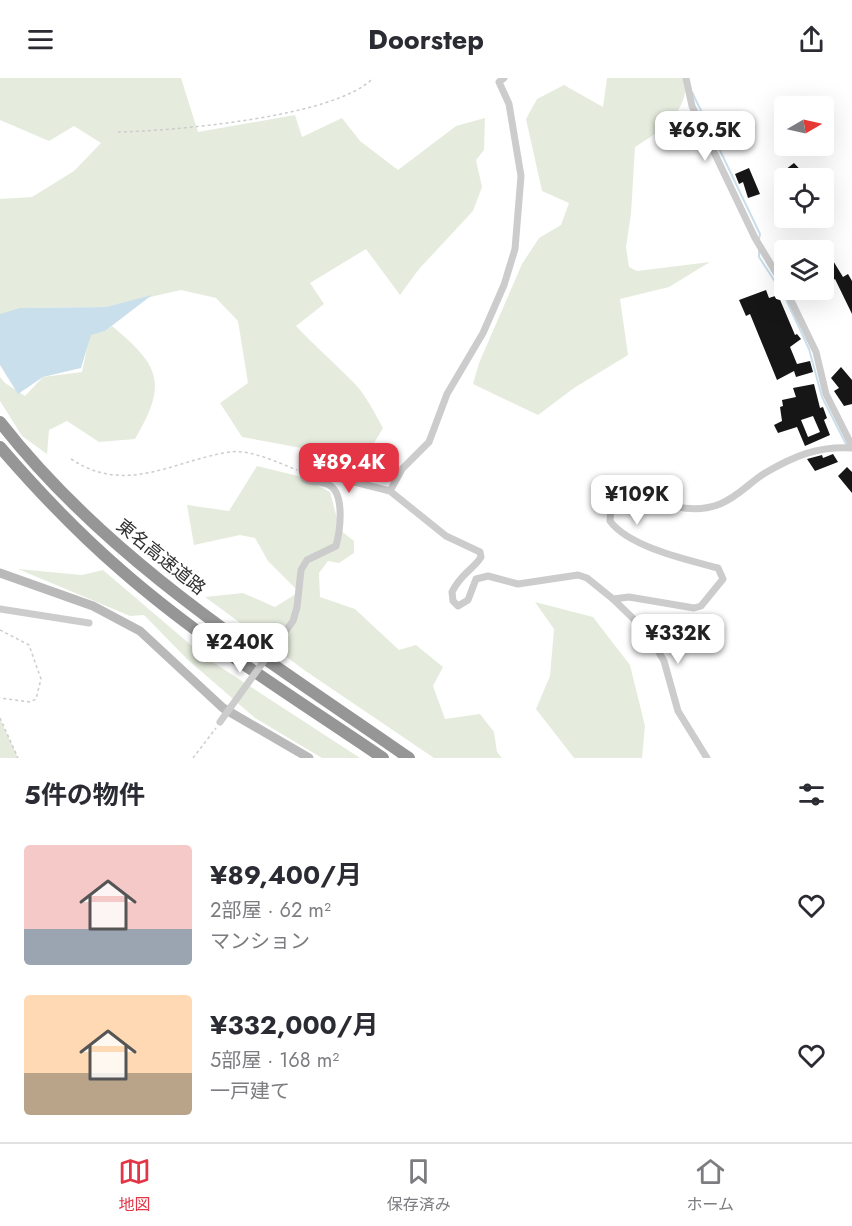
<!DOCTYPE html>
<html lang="ja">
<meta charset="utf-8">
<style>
body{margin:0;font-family:Jost,"Noto Sans JP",sans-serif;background:#f2f2f3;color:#2b2b33;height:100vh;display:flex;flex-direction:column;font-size:22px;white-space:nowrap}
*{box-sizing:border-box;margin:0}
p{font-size:20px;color:#7c7c81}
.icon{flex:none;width:33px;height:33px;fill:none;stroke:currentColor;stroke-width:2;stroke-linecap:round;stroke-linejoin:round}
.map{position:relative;height:680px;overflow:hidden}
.sheet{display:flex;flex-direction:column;background:#fff;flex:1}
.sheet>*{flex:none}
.needle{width:39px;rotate:81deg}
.tools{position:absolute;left:774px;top:18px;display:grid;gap:12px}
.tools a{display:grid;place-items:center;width:60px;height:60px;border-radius:6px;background:#fff;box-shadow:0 6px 24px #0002;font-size:30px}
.price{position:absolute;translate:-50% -51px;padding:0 14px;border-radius:12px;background:#fff;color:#222;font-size:20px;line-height:39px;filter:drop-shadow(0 2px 3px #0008)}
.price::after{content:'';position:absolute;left:50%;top:36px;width:18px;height:14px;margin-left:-9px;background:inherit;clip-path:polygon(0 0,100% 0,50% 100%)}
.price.current{background:#e33545;color:#fff}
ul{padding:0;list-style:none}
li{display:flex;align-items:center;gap:18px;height:150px;padding:0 24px}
li span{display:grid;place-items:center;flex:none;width:168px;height:120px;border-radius:6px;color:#555}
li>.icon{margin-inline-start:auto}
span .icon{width:72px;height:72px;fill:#fffc;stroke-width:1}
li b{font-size:26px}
h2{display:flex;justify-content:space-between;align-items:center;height:72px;padding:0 24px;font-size:26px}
header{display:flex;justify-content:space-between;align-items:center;height:78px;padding:0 24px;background:#fff;font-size:27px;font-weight:700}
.tabs{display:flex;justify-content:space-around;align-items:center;height:84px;border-top:2px solid #e1e1e2;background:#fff;font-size:16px;color:#7c7c81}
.tabs a{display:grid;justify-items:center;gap:3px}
.tabs .current{color:#e33545}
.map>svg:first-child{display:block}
.green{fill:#e5ecdd}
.water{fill:#cadfec}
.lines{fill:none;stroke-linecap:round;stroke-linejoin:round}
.stream{stroke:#cadfec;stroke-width:2}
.building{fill:#161616;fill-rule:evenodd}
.path{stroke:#ccc;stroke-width:1.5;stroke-dasharray:3 3;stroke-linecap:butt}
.street{stroke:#ccc;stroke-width:7}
.secondary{stroke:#b9b9b9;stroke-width:9}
.highway{stroke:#969696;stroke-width:12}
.street-bridge{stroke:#ccc;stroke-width:7}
.labels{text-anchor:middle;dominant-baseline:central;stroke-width:6;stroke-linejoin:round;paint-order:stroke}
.street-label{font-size:18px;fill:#2f2f2f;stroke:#fff}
</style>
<header><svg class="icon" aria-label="menu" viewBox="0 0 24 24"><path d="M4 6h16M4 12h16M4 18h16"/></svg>Doorstep<svg class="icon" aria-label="share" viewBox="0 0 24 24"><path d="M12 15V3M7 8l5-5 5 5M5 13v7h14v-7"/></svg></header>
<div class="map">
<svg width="852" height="680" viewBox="0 0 852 680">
<rect width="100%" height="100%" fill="#fff"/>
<!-- green -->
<path class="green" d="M0 0H181L198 54 295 37 302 59 342 40 360 63 398 92 456 48 485 40 484 72 476 82 482 109 473 133 419 191 400 217 366 171 310 205 324 226 296 248C313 266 331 282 349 300 364 313 373 332 383 350L368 375 333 380 307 371 242 359 220 325 248 305 238 243 216 220 181 212 106 229 25 230 0 237V121L32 119 74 93 101 65 74 48 49 63 0 42Z
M607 0H686C688 35 662 52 635 69L631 136 626 169 629 189 637 193 710 184 669 209 620 221 628 277 574 310 538 337 473 306 479 285 522 186 539 160 561 147 569 125 542 113 526 41 537 21 564 7 603 29Z
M112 248C160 288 168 305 135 361L99 364 67 343 49 352 47 376 22 358 0 323V299L5 305 25 318 43 299 82 294 90 256 105 253Z
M257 388 298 398 330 414 340 452 354 463V475L339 485 328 483 319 495 320 519 355 531 399 572 416 567 443 589 433 608 445 641 480 636 494 654 497 674 502 680H434L307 594 205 519 243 515 275 529 299 514 268 483 255 460 240 457 194 467 187 427 229 433Z
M18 491 82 497 103 492 205 579 360 680H322L255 640 187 581 144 537 130 538Z
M535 524 593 539 630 587 645 648 642 680H574L536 631 550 598 554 551Z
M0 641 18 680H0Z"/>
<!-- water -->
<path class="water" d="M152 217 105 253 91 257 81 290 43 299 18 316 0 287V236L20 230 106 229Z"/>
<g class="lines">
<!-- stream -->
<path class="stream" d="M692 14 760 156 759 161
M759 170V179L785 219 809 271 822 319 847 368"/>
</g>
<!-- building -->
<path class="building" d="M794 85 808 100H792L785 92Z
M749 90 760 116 748 120 743 104 739 106 735 96Z
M824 168 843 199 848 196 852 203V236L835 201 824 208V195L828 192 824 186Z
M766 212 769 220 778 217 795 257 797 256 801 261 790 269 797 286 810 283 813 294 796 299 794 293 777 302 750 236 746 238 739 222Z
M841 289 852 302V326L844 328 834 313 839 310 831 300Z
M814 306 820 330 823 329 827 340 824 342 830 357 805 368 797 349 778 355 774 347 782 343 780 329 783 328 782 322 796 319 793 310ZM813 338 820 354 808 359 801 342Z
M833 376 838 384 815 393 807 381 822 377 823 380Z
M847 389 852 394V415L838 398Z"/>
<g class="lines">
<!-- path -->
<path class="path" d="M118 54C172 53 337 39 373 0
M71 381C127 418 174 382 230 374 250 371 279 385 297 392
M0 552 29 567 41 601 36 621 30 624 0 620
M0 640 18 680
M193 680 216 650"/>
<!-- street -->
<path class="street" d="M686 0 692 28 755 160 784 208
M786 212 816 274 826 316 852 368
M390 413 402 391 429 364 447 316 483 255 504 207 515 171 521 98 509 26 499 4 504 0
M613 521 629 519 694 530 701 528 723 501 718 490C688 482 629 469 610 443L611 429C621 427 633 421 643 422 669 426 693 437 720 426 738 419 749 405 765 395 794 378 818 368 852 370
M0 531 89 545
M279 562 293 543 297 529 301 492 307 482 336 468C340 453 346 413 327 406 319 403 311 405 304 401L303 395 311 393 390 413 446 458 480 474 481 479C474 491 461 495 452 514L453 523 458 528 468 522 476 501 488 498 518 506 578 497 587 500 613 521 641 548 654 566 664 583 678 633 707 680"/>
<!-- secondary -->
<path class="secondary" d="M0 495 93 528 140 553 223 630 309 680"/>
<!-- highway -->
<path class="highway" d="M0 344C110 485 264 579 409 680
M0 369C38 413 77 454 121 492 202 563 295 620 383 680"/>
<!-- street-bridge -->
<path class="street-bridge" d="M220 644 279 562"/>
</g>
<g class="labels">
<!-- street labels -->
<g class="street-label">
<text transform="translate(161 479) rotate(39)">東名高速道路</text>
</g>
</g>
</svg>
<div class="tools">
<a><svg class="needle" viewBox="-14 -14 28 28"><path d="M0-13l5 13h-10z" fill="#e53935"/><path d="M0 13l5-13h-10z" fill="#7c7c81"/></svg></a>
<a><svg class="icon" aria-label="locate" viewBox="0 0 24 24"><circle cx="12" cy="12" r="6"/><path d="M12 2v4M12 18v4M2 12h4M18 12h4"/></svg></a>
<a><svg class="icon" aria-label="layers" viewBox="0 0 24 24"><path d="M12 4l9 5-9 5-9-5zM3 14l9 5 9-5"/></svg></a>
</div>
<b class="price" style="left:705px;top:84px">¥69.5K</b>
<b class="price current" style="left:349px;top:416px">¥89.4K</b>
<b class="price" style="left:637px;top:448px">¥109K</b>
<b class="price" style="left:678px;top:587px">¥332K</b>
<b class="price" style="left:240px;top:596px">¥240K</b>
</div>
<section class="sheet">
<h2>5件の物件<svg class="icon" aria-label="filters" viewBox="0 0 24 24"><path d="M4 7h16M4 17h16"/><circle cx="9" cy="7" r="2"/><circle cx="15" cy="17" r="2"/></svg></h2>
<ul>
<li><span style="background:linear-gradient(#f6c9c9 70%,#9aa5b1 0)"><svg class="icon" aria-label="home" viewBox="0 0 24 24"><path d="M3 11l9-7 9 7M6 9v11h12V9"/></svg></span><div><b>¥89,400/月</b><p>2部屋 · 62 m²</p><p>マンション</p></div><svg class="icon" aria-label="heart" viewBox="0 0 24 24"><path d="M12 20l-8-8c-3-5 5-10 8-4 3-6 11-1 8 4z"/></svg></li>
<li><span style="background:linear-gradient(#ffd9b3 65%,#b9a48a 0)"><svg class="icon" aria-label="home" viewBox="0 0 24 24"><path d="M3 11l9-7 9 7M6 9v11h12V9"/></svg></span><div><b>¥332,000/月</b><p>5部屋 · 168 m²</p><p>一戸建て</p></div><svg class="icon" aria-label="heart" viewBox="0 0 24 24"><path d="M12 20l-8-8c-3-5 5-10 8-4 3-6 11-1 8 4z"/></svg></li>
</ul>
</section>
<nav class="tabs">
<a class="current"><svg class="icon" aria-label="map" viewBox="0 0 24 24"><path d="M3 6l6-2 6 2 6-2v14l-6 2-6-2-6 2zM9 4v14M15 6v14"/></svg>地図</a>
<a><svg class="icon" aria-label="saved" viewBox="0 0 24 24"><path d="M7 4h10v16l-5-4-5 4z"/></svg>保存済み</a>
<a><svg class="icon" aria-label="home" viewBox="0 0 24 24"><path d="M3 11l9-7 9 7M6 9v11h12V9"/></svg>ホーム</a>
</nav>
